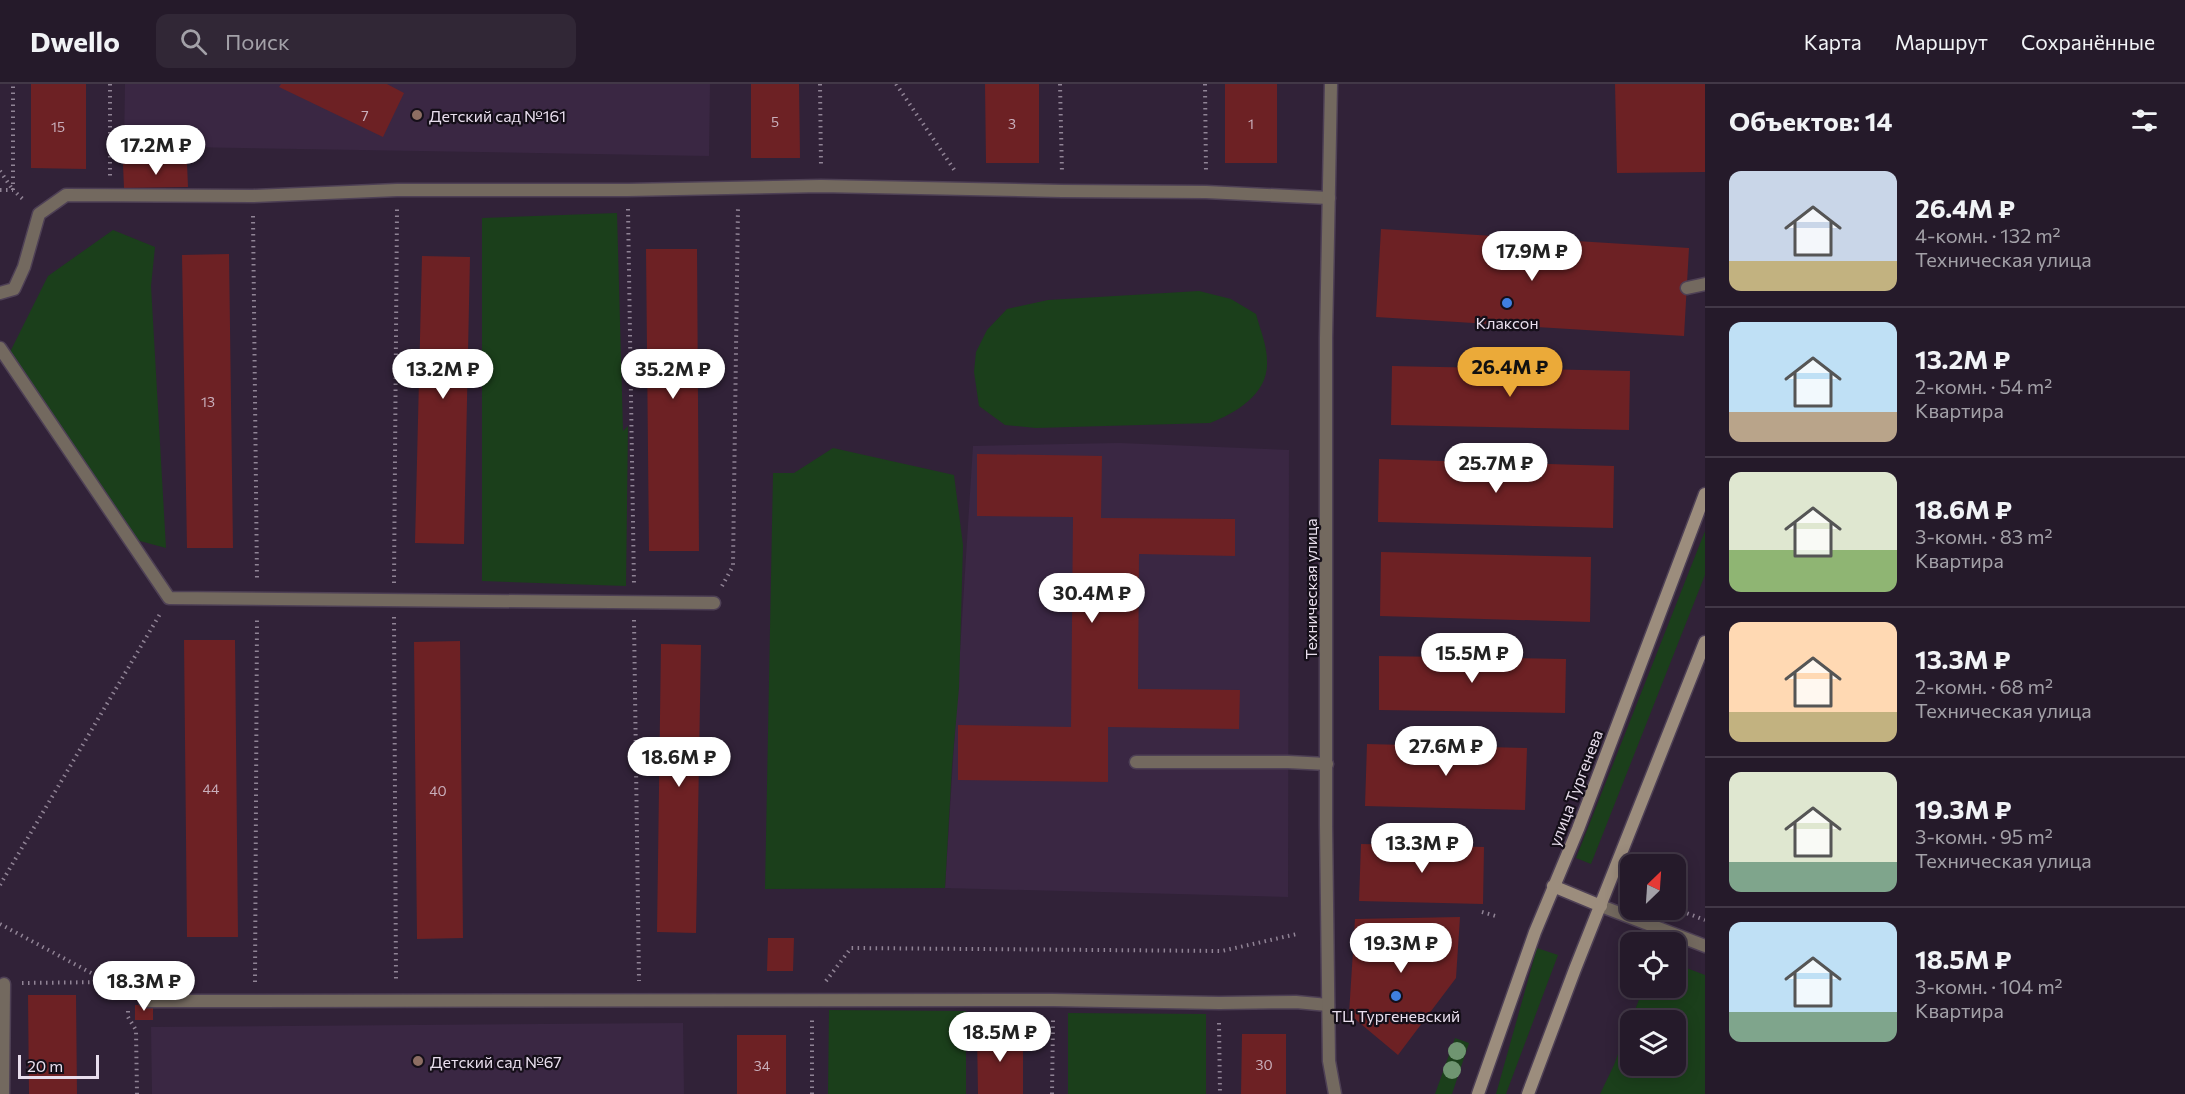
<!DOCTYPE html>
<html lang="ru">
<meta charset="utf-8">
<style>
body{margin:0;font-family:Commissioner,sans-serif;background:#312736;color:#f1f3f6;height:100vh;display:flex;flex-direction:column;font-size:22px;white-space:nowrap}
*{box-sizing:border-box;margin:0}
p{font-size:20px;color:#a3a1a8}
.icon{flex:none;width:33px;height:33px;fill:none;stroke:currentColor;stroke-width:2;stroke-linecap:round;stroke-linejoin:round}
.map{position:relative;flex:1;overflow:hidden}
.details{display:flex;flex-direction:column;background:#251a2a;width:480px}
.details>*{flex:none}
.needle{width:39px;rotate:25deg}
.tools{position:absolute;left:1620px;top:770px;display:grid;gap:12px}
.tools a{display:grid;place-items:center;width:66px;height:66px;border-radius:12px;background:#251a2a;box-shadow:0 3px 15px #0003,0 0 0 2px #423847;font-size:30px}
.scale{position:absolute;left:18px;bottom:15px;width:81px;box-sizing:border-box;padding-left:6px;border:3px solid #e8deed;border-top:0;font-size:16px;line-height:21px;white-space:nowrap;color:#e8deed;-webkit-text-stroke:4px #150f19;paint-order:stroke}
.price{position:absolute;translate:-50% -51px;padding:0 14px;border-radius:21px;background:#fff;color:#222;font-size:20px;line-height:39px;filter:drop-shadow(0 2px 3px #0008)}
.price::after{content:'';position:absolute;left:50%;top:36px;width:18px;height:14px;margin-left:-9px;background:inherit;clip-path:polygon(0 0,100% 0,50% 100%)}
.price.on{background:#ebaa39;color:#111}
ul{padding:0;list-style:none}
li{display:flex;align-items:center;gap:18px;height:150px;padding:0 24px}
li+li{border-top:2px solid #423847}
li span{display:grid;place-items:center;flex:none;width:168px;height:120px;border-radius:12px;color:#555}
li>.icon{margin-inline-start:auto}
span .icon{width:72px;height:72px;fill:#fffc;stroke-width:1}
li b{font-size:26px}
h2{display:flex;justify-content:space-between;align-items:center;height:72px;padding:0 24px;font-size:26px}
header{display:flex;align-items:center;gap:36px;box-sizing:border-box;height:84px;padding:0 30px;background:#251a2a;border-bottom:2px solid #423847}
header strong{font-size:28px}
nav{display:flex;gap:33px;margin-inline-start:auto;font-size:21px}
.search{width:420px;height:54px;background:#312736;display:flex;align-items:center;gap:15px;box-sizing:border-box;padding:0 21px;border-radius:12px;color:#a3a1a8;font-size:22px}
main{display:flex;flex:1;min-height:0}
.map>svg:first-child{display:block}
.built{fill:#3a2743}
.green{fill:#1b3f1b}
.building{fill:#6d2124}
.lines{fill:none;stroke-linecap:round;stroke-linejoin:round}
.lane-casing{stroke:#4e4055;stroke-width:15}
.street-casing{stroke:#4e4055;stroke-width:15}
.secondary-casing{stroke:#4e4055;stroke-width:15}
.path{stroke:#908395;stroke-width:4;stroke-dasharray:1.5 4.5;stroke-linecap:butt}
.lane{stroke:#73695f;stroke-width:12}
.street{stroke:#73695f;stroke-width:12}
.secondary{stroke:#9c8d7d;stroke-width:12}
.tree{fill:#6f9571}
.education-dot{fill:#8d6e63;stroke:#150f19;stroke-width:2}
.shop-dot{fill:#3f7fe0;stroke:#150f19;stroke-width:2}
.labels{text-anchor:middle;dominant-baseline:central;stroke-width:4.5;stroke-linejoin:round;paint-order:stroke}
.number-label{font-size:14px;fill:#c9afbb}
.poi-label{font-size:16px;fill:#e8deed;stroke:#150f19;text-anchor:start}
.street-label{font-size:16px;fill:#e8deed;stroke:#150f19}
</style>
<header>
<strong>Dwello</strong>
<div class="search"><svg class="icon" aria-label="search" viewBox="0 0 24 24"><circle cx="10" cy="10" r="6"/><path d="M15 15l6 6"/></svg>Поиск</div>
<nav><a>Карта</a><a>Маршрут</a><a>Сохранённые</a></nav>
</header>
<main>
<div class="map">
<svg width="1705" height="1010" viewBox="0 0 1705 1010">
<rect width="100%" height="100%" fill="#312238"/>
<!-- built -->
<path class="built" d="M125 0H710L709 72 124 62Z
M1119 359 1289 366 1288 813 945 804 973 362Z
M683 939 684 1010H152L151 943Z"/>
<!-- green -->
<path class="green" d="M617 129 623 347 628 342 626 502 482 497V134Z
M113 146 155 163 151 202 166 464 136 456 9 270 48 192Z
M1199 207 1231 215 1256 230C1260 245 1267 261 1267 277 1269 309 1237 329 1210 339L1036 344 1005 341 979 322 974 288 976 268 987 246 1007 225 1048 216Z
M833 364 954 391 963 461 959 604 952 682 945 804 765 805 773 389H794Z
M1705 447V491L1591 780 1576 774Z
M1537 864 1558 871 1506 1010H1496Z
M1676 880 1705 891V1010H1600L1614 981 1630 937V981H1676V936H1631L1644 903H1676Z
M829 926 966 927V1010H828Z
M1068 929 1206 930V1010H1068Z
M1455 954 1469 959 1452 1010H1435Z"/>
<!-- building -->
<path class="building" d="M31 0H86V85L31 84Z
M281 0H387L404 9 383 53 279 3Z
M751 0H799L800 74H751Z
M985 0H1039V79H986Z
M1225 0H1277V79H1225Z
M1615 0H1705V88L1617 89Z
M187 79 188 103 124 104 123 80Z
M1381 145 1689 164 1684 252 1376 233Z
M646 165H697L699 467H649Z
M229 170 233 464H187L182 171Z
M422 172 470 173 464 460 415 459Z
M1392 282 1630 287 1629 346 1391 341Z
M977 370 1102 372 1101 434 1235 435V472L1139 470 1138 605 1240 606 1239 645 1108 643V698L958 696V641L1071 643 1073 433 977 432Z
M1379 375 1614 382 1613 444 1378 438Z
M1381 468 1591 473 1590 538 1380 532Z
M184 556H235L238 853H187Z
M460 557 463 854 417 855 414 558Z
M661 560 701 561 696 849 657 848Z
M1379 572 1566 575 1565 629 1379 626Z
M1367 660 1527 664 1525 726 1365 722Z
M1361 760 1484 763 1483 820 1359 817Z
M1460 833 1456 894 1398 971 1349 930 1355 835Z
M768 854H794L793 887H767Z
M28 911H76L77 1010H29Z
M135 921H153V936H135Z
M1023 947V1010H978L977 948Z
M1242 950H1286V1010H1241Z
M737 951H786V1010H737Z"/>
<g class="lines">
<defs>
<path id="lane" d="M1687 204 1705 200
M0 209 14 205 24 183 39 130 66 111 253 112 397 106H628L821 102 1062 107 1206 108 1329 114
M0 264 169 514 714 519
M1136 678H1288L1327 680
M145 917 1053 916 1219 919 1296 918 1328 921"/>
<path id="street" d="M1331 0 1326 254V742L1329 977 1335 1010
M1601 822 1705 862
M3 1010 4 900"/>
<path id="secondary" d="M1553 802 1601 822
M1478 1010 1535 848 1578 745 1705 410
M1528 1010 1575 885 1705 558"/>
</defs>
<!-- lane casing -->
<use href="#lane" class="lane-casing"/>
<!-- street casing -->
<use href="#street" class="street-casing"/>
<!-- secondary casing -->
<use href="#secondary" class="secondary-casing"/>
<!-- path -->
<path class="path" d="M110 0V92
M820 0 821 83
M896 0 955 87
M1060 0 1062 89
M1205 0 1206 89
M0 87 13 106
M0 106H13L25 117
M13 106V0
M628 125 634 501
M253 132 257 496
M394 499 397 125
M722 502 733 482 738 122
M394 533 396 898
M634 536 639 897
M0 801 160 530
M1676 825 1705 836
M1482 828 1499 833
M0 840 108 898
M826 897 851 864 1222 867 1297 850
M255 898 257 534
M22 899 109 898 129 908
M128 927V933L136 946 137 1010
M1219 939 1220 1010
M812 1010V936
M1052 1010 1053 936"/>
<!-- lane -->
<use href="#lane" class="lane"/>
<!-- street -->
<use href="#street" class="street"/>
<!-- secondary -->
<use href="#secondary" class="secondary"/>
</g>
<!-- trees -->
<g class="tree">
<circle cx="1457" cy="967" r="9"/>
<circle cx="1452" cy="986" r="9"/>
</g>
<!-- markers -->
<g class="education-dot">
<circle cx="417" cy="31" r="6"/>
<circle cx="418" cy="977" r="6"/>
</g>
<g class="shop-dot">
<circle cx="1507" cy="219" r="6"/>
<circle cx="1396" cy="912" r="6"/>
</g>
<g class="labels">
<!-- number labels -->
<g class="number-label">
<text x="365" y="31">7</text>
<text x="775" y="37">5</text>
<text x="1012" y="39">3</text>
<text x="1251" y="39">1</text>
<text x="58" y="42">15</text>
<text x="208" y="317">13</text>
<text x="211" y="704">44</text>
<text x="438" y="706">40</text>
<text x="1264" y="980">30</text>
<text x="762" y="981">34</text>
</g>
<!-- poi labels -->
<g class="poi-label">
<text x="429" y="31">Детский сад №161</text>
<text x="1507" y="238" text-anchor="middle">Клаксон</text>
<text x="1396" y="931" text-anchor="middle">ТЦ Тургеневский</text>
<text x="430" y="977">Детский сад №67</text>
</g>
<!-- street labels -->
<g class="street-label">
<text transform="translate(1310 505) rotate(-90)">Техническая улица</text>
<text transform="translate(1575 704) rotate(-69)">улица Тургенева</text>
</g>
</g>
</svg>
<div class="tools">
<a><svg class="needle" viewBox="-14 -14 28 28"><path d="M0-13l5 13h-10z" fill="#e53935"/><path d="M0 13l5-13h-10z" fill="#a3a1a8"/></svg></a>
<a><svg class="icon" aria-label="locate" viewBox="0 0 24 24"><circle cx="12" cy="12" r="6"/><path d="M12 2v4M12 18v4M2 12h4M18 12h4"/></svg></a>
<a><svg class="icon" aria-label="layers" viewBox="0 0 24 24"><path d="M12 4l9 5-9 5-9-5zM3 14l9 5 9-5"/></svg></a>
</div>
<div class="scale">20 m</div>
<b class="price" style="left:156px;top:92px">17.2M ₽</b>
<b class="price" style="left:1532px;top:198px">17.9M ₽</b>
<b class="price on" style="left:1510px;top:314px">26.4M ₽</b>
<b class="price" style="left:443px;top:316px">13.2M ₽</b>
<b class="price" style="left:673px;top:316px">35.2M ₽</b>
<b class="price" style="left:1496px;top:410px">25.7M ₽</b>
<b class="price" style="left:1092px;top:540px">30.4M ₽</b>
<b class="price" style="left:1472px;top:600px">15.5M ₽</b>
<b class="price" style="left:1446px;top:693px">27.6M ₽</b>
<b class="price" style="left:679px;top:704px">18.6M ₽</b>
<b class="price" style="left:1422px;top:790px">13.3M ₽</b>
<b class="price" style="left:1401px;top:890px">19.3M ₽</b>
<b class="price" style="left:144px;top:928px">18.3M ₽</b>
<b class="price" style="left:1000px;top:979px">18.5M ₽</b>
</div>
<section class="details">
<h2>Объектов: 14<svg class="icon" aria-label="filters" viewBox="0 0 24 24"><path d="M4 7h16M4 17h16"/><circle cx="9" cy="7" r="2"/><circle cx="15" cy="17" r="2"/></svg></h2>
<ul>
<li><span style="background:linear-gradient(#c9d6e8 75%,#c2b280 0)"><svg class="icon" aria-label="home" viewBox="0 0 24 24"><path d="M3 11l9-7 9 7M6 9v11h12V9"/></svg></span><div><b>26.4M ₽</b><p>4-комн. · 132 m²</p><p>Техническая улица</p></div></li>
<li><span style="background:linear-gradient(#bfe0f5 75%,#b9a48a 0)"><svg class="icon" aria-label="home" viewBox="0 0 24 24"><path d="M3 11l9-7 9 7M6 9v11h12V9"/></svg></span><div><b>13.2M ₽</b><p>2-комн. · 54 m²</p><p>Квартира</p></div></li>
<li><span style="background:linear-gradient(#dfe7d0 65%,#8fb573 0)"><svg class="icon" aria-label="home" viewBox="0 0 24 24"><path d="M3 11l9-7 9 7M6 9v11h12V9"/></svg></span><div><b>18.6M ₽</b><p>3-комн. · 83 m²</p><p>Квартира</p></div></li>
<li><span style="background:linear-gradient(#ffd9b3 75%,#c2b280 0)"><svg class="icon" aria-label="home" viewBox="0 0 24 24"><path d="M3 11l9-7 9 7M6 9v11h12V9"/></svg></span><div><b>13.3M ₽</b><p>2-комн. · 68 m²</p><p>Техническая улица</p></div></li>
<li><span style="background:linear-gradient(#dfe7d0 75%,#7fa58c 0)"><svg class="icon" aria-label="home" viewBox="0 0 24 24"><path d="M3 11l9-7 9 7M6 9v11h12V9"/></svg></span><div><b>19.3M ₽</b><p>3-комн. · 95 m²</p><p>Техническая улица</p></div></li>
<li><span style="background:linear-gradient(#bfe0f5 75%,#7fa58c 0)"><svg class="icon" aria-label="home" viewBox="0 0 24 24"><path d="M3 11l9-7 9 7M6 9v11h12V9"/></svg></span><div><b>18.5M ₽</b><p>3-комн. · 104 m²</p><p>Квартира</p></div></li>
</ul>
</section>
</main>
